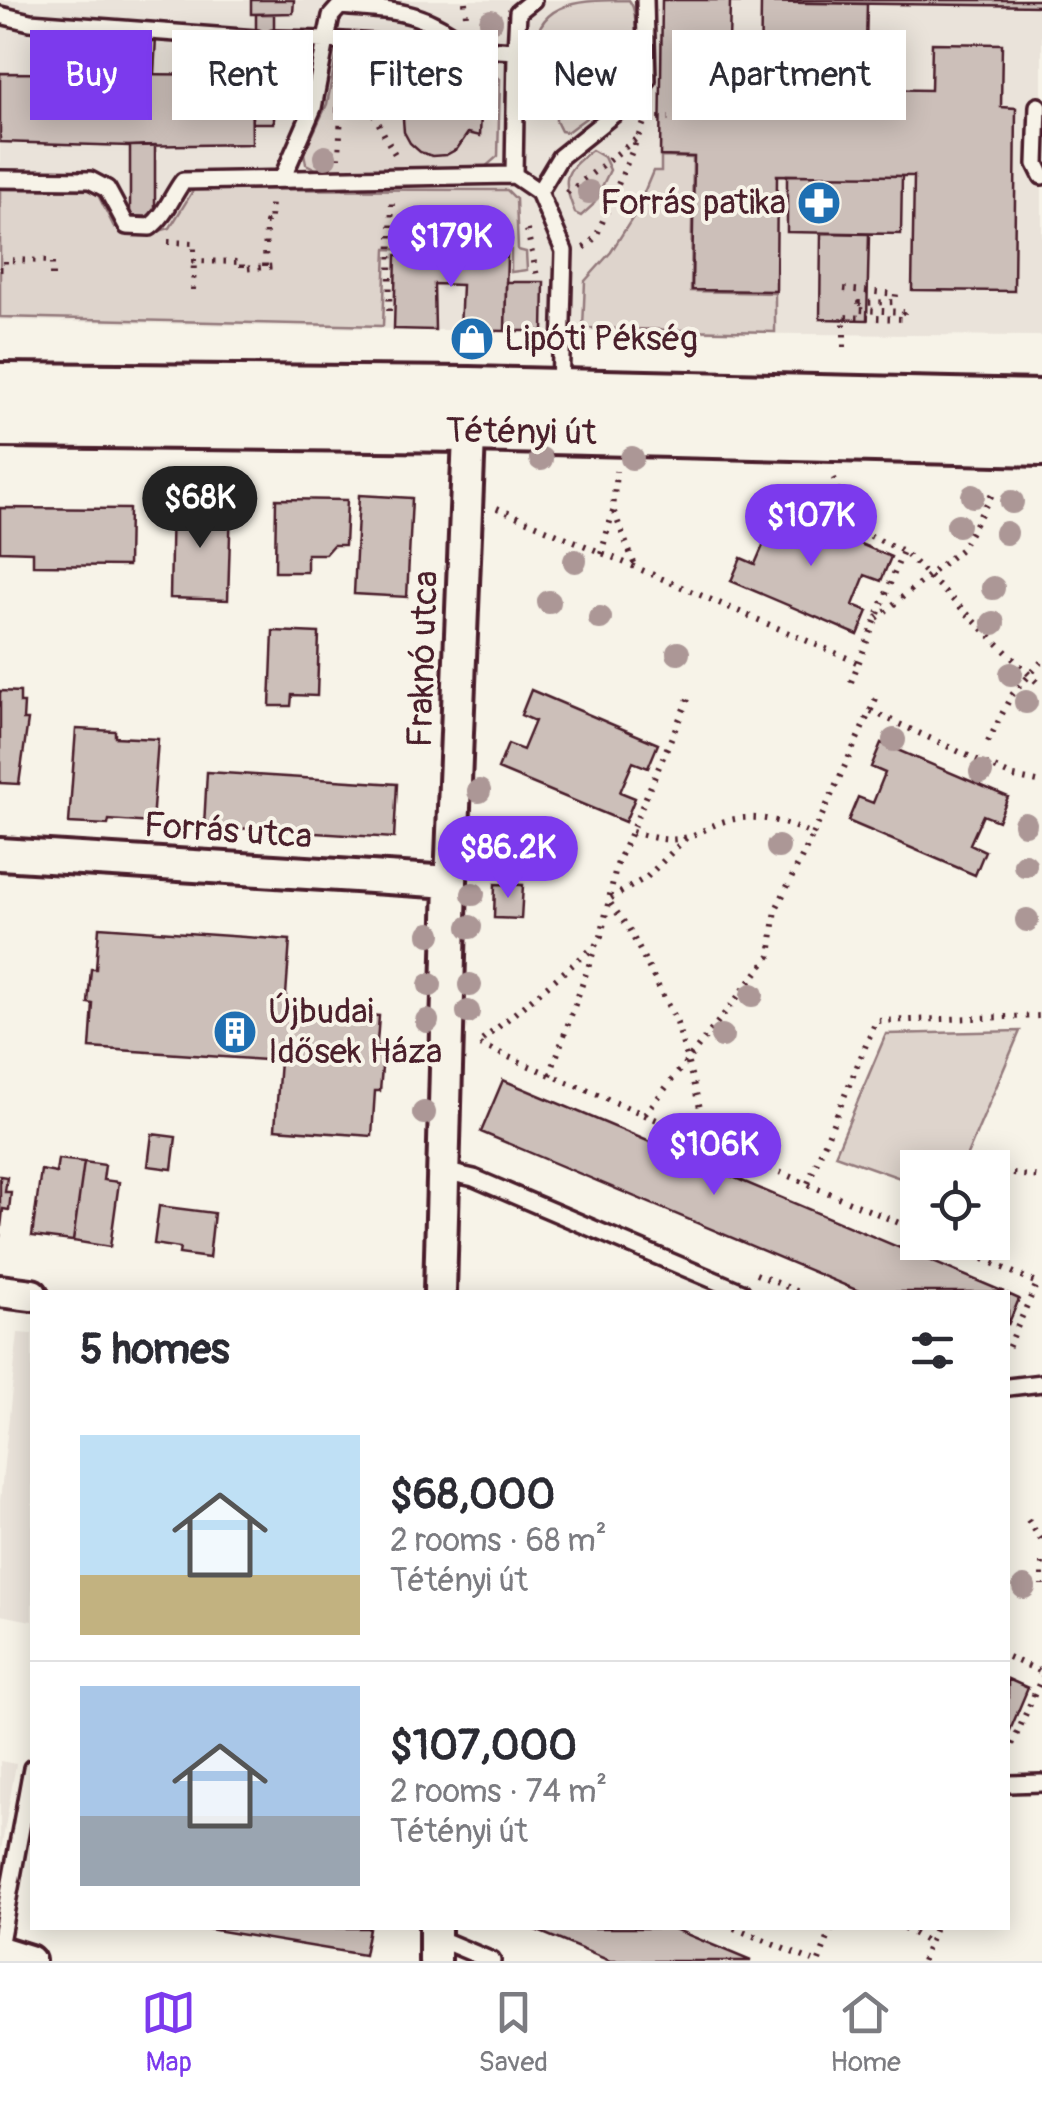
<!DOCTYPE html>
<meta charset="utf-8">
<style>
body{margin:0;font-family:Pangolin,sans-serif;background:#f7f7f7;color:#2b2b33;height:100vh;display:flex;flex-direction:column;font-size:38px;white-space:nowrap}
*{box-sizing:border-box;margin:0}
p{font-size:32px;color:#7c7c81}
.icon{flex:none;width:55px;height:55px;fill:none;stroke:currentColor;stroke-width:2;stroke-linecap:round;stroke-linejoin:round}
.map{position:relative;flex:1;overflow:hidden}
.side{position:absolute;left:30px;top:1290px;width:980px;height:640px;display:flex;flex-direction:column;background:#fff;border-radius:0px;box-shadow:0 5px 25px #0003}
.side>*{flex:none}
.banner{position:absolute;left:30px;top:30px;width:982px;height:90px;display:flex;gap:20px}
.fabs{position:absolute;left:900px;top:1150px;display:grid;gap:20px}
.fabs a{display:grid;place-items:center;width:110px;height:110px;border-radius:0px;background:#fff;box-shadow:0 5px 25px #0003;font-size:50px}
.price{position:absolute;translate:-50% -85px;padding:0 22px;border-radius:35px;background:#7c3aed;color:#fff;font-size:32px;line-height:65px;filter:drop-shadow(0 2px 5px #0008)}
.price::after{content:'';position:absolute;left:50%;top:60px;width:30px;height:22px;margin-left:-15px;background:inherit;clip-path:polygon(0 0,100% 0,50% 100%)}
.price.active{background:#222;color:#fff}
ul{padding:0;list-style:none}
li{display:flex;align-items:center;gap:30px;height:250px;padding:0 50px}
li+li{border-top:2px solid #e1e1e2}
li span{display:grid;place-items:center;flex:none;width:280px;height:200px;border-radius:0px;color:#555}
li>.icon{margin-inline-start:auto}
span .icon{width:120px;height:120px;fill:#fffc;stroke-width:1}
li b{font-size:42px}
h2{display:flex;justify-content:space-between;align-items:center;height:120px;padding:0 50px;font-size:42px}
.tag{padding:0 35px;border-radius:0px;background:#fff;box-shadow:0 5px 25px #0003;font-size:35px;line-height:90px}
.tag.active{background:#7c3aed;color:#fff}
.dock{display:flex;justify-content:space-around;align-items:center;height:140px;border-top:2px solid #e1e1e2;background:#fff;font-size:28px;color:#7c7c81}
.dock a{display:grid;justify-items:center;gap:5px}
.dock .active{color:#7c3aed}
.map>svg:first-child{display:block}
.built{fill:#eae3da}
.green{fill:#ded4cc;stroke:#947a7c;stroke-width:2.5}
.building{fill:#ccbfb9;stroke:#4a1f2b;stroke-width:2.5}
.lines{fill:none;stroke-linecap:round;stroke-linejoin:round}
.service-casing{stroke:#4a1f2b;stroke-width:22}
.minor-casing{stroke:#4a1f2b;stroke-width:38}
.secondary-casing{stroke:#4a1f2b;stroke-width:50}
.path{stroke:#4a1f2b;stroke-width:6;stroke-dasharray:2.5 8;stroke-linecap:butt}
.service{stroke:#f7f3e8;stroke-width:15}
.minor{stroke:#f7f3e8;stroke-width:30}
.secondary{stroke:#f7f3e8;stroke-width:42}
.tree{fill:#ac9796}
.labels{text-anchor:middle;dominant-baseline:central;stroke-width:8;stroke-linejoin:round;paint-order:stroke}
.poi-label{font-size:35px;fill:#4a1f2b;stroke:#f7f3e8;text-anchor:start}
.street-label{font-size:35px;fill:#4a1f2b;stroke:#f7f3e8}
</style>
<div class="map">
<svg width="1042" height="1961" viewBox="0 0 1042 1961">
<rect width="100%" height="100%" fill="#f7f3e8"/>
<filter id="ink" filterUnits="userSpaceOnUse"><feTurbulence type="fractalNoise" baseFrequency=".01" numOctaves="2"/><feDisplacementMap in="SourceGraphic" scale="20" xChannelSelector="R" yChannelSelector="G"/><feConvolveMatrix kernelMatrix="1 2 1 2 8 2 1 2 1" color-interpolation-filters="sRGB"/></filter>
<g filter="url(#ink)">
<!-- built -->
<path class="built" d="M0 0H1042V336L485 331 0 320Z
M18 1333 32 1334V1621L0 1615V1501Z
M0 1761 16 1764 0 1856Z"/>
<!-- green -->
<path class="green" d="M629 0C637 11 635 24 636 37 639 90 604 103 567 132L561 131 556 121 557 48 535 46C539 0 584 0 629 0Z
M337 54 392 57 405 70 437 73 449 61 479 65 500 79 498 156 483 169H316L306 164 304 153 327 104Z
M592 150 604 157 610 170 593 205 581 216 575 213C562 179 562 173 592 150Z
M661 157 693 158 691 291 775 293V332L583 328 585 281 611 252 635 214 653 171H661Z
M0 189 89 190 98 195 114 227 141 236 170 228 194 189 507 190 516 199 518 250 526 252 527 270 511 272V250L386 249 383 326 0 317Z
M1020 1031 962 1167 918 1168 917 1184 835 1155 886 1034Z"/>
<!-- building -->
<path class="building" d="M251 0H294L293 13 251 14Z
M662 0H1041V6L730 2 728 87 931 90 932 43 1002 44 1001 107 1016 108 1014 291 912 290 914 176 777 175 776 291 692 290 694 157 660 156Z
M761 2 867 4 865 89 760 88Z
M256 14H274V123H252V105H256Z
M130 37 156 38 154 74H130Z
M0 73 251 75 252 144 130 146 0 142Z
M440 89 453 93 463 102 469 113H481L480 136 468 133 457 149 446 155 432 156 420 152 410 143 404 132 403 119 407 106 416 96 427 90Z
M155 145V217L130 216V146Z
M787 175 902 176 901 234 787 232Z
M821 233 869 234 867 320 820 319Z
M396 255H507L505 331 460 330 462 285 434 284 435 330 394 329Z
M506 282H544L543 331H505Z
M460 330 485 331 484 347H460Z
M359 495 412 498 407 597 354 594Z
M276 499 347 500 345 545H333L325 554H307V572H275Z
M172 502 231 503 228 600 170 598Z
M764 503 891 557 881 581 865 575 853 605 868 611 858 635 731 581 741 558 755 564 768 534 753 528Z
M0 508 129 509 128 566 33 565V552L0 551Z
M273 631 319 633 317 696 292 695 291 706H270Z
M531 690 658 744 648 768 633 762 620 792 635 798 625 822 498 769 508 744 523 750 535 721 521 715Z
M0 691 20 692V703H24L23 720H28L19 784 0 783Z
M76 729 115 731V737L158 739 152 823 109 820 108 825 69 823Z
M881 743 1008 797 998 821 983 815 970 844 985 851 975 875 848 821 858 797 873 803 885 773 871 767Z
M207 772 397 784 394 838 204 826Z
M495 884 523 885 521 919 494 918Z
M99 927 290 940 285 1009 379 1016 376 1056H383L380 1091H375L372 1136 275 1129 280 1061 90 1048 93 1004 88 1003 91 969H96Z
M503 1080 624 1131 1004 1292H861L481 1132Z
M152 1134 176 1137 172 1169 148 1166Z
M58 1159 84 1162 73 1241 32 1236 41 1170 56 1173Z
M84 1162 105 1165 103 1180 119 1182 110 1247 73 1241Z
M0 1176 7 1177 5 1192H11L9 1210 3 1209 0 1237Z
M159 1206 214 1213 209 1258 179 1254 180 1248 154 1244Z
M1008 1294 1019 1299 1008 1325Z
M1008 1679 1028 1688 1008 1735Z
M203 1928H369L364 1955Z
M531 1928H672L751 1961H610Z"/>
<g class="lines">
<defs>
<path id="service" d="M0 15 30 22 256 39
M274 39 326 40 331 16 340 6C396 11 424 10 468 47
M516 51 518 12 533 0
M1038 106 1036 164 1042 176
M0 179 90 180 107 189 127 226 150 227C166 215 171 197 183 181L514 175
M282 179 313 108 326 40 516 51 514 175 539 192 564 251 560 389
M539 192 560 157 635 97 647 81 645 0
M443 1171 474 1178 742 1292
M1008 1387 1042 1383
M1008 1784 1042 1783
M435 1937 492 1961
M0 1942 32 1768"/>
<path id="minor" d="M0 854 451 882
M0 1291 32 1295
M440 1292 451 882 470 411
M435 1928V1961
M0 1952 29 1961"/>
<path id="secondary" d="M0 385 470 389 1042 402
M0 425 469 430 1042 444"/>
</defs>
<!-- service casing -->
<use href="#service" class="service-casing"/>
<!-- minor casing -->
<use href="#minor" class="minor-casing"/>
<!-- secondary casing -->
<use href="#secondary" class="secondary-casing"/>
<!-- path -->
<path class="path" d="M465 2 466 16
M340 75C372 95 377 127 397 157
M335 110H341L339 158
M567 193 636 139
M527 230 537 276
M168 242 194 243V261L242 262V269L278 266
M584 248 596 237 646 118H669
M265 266 266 223H270L271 200
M0 269H5V260L52 261V280
M844 289 896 294 895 302 859 303V310L904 312
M193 290 194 261
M389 311 392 200
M844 347V317L903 319 904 312
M834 478 849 526 903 551 1042 687
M497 508 859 663
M614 512 636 568
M601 554 613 511 616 471
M877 618 961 549 995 489
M851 682 903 551
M688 699 616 867 601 936 595 946 478 1044 918 1231
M871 711 1014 777 1042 783
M988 742 1011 696 1042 661
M632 832C647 836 663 841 678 839 695 837 707 827 722 822 755 812 784 821 813 835L878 694
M686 838 647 877 608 900 629 929 677 1023 709 1141
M550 1075 595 948
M645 1114 770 956 776 909 813 835
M963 1165 970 1168
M992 1172 1042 1177
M808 1183 876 1021 1042 1016
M945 1242 1037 1283 1008 1348
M756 1274 799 1292
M1028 1520 1042 1541
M1042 1563V1585
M1008 1657 1042 1672
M1008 1754 1042 1677
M734 1928 813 1961
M904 1928 929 1943
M819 1961 832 1928
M922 1961 935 1928"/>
<!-- service -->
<use href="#service" class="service"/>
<!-- minor -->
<use href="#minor" class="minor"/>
<!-- secondary -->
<use href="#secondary" class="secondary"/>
</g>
<!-- trees -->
<g class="tree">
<circle cx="491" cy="21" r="12"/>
<circle cx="572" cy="74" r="12"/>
<circle cx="325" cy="157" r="12"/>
<circle cx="589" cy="192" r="12"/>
<circle cx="632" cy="458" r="12"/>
<circle cx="541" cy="459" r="12"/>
<circle cx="973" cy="496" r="12"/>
<circle cx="1012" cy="502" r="12"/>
<circle cx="958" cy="525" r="12"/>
<circle cx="1006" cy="533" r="12"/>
<circle cx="575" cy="561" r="12"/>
<circle cx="993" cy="588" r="12"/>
<circle cx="549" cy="602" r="12"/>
<circle cx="600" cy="618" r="12"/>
<circle cx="993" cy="623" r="12"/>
<circle cx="678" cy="653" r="12"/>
<circle cx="1011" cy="674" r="12"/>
<circle cx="1026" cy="702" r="12"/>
<circle cx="894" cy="740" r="12"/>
<circle cx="981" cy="772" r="12"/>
<circle cx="479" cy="791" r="12"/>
<circle cx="1025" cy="824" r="12"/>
<circle cx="477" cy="827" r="12"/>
<circle cx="778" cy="847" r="12"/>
<circle cx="528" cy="848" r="12"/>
<circle cx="476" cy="863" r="12"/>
<circle cx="1025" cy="865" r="12"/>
<circle cx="473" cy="894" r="12"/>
<circle cx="1027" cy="920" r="12"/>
<circle cx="470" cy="927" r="12"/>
<circle cx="430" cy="934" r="12"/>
<circle cx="430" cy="985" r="12"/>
<circle cx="470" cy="985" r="12"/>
<circle cx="752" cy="995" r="12"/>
<circle cx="468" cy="1012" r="12"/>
<circle cx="427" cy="1021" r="12"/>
<circle cx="722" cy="1036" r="12"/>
<circle cx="424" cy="1113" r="12"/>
<circle cx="1024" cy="1587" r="12"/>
</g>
</g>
<!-- icons -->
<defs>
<symbol id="pharmacy-disc" viewBox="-11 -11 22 22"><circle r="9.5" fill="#1f6fb2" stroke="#f7f3e8"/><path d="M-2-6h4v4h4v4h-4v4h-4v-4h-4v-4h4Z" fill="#fff"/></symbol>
<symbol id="shop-disc" viewBox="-11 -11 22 22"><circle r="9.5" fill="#1f6fb2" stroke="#f7f3e8"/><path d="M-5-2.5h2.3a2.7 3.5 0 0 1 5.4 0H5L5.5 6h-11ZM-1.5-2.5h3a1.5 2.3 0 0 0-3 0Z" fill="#fff"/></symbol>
<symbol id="building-disc" viewBox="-11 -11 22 22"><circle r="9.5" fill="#1f6fb2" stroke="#f7f3e8"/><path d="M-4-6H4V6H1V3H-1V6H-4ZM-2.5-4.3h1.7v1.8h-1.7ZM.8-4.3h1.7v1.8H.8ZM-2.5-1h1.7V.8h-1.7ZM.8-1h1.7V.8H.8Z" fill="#fff"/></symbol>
</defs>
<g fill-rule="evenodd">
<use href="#pharmacy-disc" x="794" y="178" width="50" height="50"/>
<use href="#shop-disc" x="447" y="314" width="50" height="50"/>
<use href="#building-disc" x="210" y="1007" width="50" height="50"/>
</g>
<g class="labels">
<!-- poi labels -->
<g class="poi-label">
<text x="786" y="203" text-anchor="end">Forrás patika</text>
<text x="504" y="339">Lipóti Pékség</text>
<text x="268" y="1012">Újbudai<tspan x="268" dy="40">Idősek Háza</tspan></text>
</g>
<!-- street labels -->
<g class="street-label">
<text transform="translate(521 432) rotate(1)">Tétényi út</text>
<text transform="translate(423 659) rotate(-88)">Fraknó utca</text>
<text transform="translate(228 831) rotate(4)">Forrás utca</text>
</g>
</g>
</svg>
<div class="fabs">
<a><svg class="icon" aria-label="locate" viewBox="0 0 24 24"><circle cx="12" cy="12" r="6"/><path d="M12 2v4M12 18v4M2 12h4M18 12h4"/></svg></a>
</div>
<b class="price" style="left:451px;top:290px">$179K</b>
<b class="price active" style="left:200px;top:551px">$68K</b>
<b class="price" style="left:811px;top:569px">$107K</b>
<b class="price" style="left:508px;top:901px">$86.2K</b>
<b class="price" style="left:714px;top:1198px">$106K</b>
<div class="banner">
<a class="tag active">Buy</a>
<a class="tag">Rent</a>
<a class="tag">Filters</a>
<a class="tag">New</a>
<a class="tag">Apartment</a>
</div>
<section class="side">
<h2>5 homes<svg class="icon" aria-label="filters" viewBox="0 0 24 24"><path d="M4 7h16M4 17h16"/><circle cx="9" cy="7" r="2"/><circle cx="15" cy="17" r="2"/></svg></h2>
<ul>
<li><span style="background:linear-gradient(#bfe0f5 70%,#c2b280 0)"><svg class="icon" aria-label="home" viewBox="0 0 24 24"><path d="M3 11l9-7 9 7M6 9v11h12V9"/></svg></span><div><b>$68,000</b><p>2 rooms · 68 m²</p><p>Tétényi út</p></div></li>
<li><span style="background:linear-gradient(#a9c7e8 65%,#9aa5b1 0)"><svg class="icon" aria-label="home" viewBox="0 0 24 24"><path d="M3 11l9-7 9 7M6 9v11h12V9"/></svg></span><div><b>$107,000</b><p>2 rooms · 74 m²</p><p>Tétényi út</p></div></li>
</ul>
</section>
</div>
<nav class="dock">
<a class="active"><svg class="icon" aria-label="map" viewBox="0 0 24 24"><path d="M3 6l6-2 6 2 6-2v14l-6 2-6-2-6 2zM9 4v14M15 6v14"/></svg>Map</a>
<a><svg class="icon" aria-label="saved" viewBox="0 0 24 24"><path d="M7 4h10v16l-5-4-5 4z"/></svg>Saved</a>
<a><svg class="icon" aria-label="home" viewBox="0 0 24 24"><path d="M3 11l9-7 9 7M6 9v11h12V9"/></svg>Home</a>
</nav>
